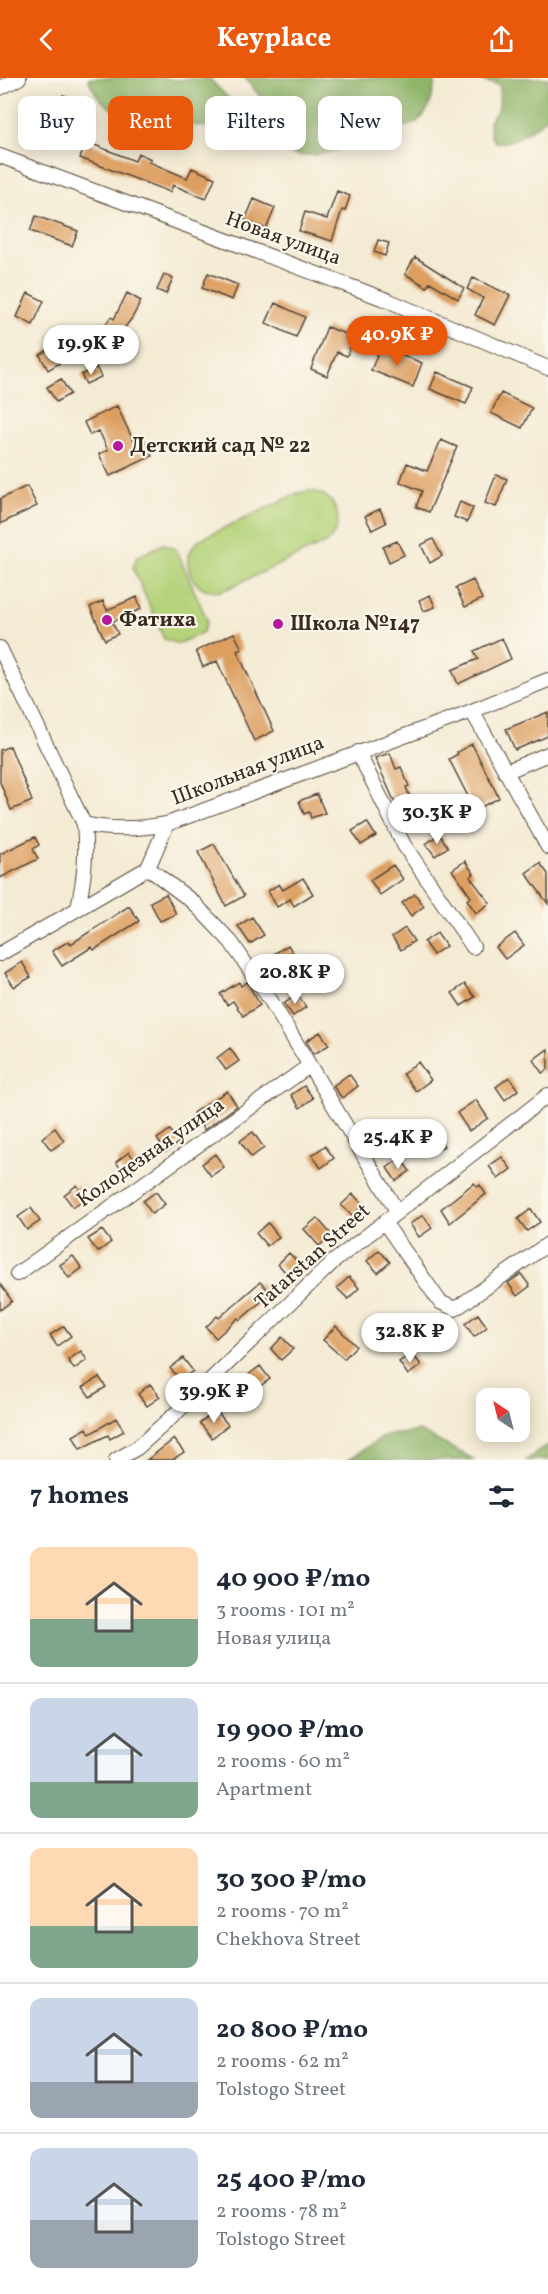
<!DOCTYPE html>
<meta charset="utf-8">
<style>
body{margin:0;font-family:Vollkorn,serif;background:#f2f2f3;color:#1f2937;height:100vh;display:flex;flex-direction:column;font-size:22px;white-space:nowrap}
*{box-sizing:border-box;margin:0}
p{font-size:20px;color:#747a83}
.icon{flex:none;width:33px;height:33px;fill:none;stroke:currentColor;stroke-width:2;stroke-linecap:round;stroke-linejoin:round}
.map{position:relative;height:1382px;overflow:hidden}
.panel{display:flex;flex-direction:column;background:#fff;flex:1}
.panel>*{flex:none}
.guide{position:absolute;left:18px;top:18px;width:513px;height:54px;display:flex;gap:12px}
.needle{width:39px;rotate:325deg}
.controls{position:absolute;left:476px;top:1310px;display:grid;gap:12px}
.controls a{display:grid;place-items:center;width:54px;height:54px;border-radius:12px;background:#fff;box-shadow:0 3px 15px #0003;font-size:30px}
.price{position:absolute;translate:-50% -51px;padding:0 14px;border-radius:21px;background:#fff;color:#222;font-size:20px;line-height:39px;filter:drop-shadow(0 2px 3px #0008)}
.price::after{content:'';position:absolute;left:50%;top:36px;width:18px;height:14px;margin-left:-9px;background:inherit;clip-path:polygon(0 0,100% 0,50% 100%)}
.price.on{background:#ea580c;color:#fff}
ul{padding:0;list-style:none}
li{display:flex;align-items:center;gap:18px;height:150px;padding:0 30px}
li+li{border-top:2px solid #e0e1e3}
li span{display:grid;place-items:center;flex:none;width:168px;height:120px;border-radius:12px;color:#555}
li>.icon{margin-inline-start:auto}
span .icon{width:72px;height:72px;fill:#fffc;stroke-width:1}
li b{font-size:26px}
h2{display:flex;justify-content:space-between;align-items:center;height:72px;padding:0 30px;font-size:26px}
.chip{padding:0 21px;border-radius:12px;background:#fff;box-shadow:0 3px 15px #0003;font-size:21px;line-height:54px}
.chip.on{background:#ea580c;color:#fff}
header{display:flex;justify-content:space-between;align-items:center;height:78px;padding:0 30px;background:#ea580c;color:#fff;font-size:27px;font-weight:700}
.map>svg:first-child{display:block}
.green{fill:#b5d37a;stroke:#787e4c;stroke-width:1.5}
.forest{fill:#90b56a;stroke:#667044;stroke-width:1.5}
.building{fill:#dd9f60}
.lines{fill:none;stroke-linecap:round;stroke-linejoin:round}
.street-casing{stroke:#574739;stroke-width:16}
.street{stroke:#fff;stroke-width:14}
.poi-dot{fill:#b5179e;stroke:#fbf7ec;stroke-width:2}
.labels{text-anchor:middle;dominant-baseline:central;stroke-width:4.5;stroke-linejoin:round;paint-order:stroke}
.street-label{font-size:21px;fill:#3b2a1e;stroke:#fbf7ec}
.poi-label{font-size:21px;font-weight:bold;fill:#3b2a1e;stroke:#fbf7ec;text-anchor:start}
</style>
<header><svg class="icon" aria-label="back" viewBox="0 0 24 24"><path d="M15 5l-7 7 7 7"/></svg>Keyplace<svg class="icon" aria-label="share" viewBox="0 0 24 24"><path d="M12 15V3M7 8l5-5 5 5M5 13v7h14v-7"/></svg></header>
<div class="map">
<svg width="548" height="1382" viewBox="0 0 548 1382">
<rect width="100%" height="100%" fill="#fbf7ec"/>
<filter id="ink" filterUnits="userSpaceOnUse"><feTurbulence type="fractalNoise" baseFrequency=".0167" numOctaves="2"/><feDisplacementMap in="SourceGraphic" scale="12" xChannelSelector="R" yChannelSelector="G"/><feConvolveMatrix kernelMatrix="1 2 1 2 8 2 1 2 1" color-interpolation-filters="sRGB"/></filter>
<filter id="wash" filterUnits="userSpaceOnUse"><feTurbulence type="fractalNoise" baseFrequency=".008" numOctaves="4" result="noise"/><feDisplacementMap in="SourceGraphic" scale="24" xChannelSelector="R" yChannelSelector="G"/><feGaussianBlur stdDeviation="1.35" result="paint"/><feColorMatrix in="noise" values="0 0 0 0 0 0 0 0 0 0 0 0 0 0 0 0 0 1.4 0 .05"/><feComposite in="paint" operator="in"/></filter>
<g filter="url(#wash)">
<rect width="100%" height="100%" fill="#f4ebd4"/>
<!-- green -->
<path class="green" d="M309 413C336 414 348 445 327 464L222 513C192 517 176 483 199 462L298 415Z
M163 466 176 471 207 542 203 554 178 566 164 561 133 490 137 479Z"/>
<!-- forest -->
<path class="forest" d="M88 0H165L174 2 209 0 228 20 233 36C223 58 199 45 180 46 170 46 162 50 151 49 122 36 100 32 88 0Z
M245 0H435C434 15 431 32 419 42 407 52 391 48 378 51 371 53 364 59 358 63 341 73 304 83 286 74L277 54 278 40Z
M479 0H548V39C533 50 515 67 495 64L491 58 489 44 499 30 500 7 485 4Z
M419 1353 475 1382H348L384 1358Z
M548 1367V1382H526Z"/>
<g id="blocks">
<!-- building -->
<path class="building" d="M63 17 89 27 82 45 57 35Z
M87 64 135 83 138 75 151 81 149 84 187 100 192 90 215 100 206 121 173 107 170 114 80 80Z
M337 113 350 118 345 133 342 132 332 163 299 153 305 134 327 141Z
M254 121 275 130 266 151 245 142Z
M36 138 78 153 72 168 30 153Z
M378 162 389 165 385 178 374 174Z
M415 179 464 210 458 221 430 204 427 209 405 196Z
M208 195 238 207 232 222 202 210Z
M164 197 173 200 166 216 157 212Z
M473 200 510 217 495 247 475 237 483 220 467 211Z
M28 215 44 223 33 247 17 239Z
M127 215 141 223 132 240 113 265 99 255 111 239 114 241Z
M275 225 305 239 296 259 266 245Z
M327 249 354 259 347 278 337 274 327 298 311 291Z
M54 268 63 283 48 292 40 277Z
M381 268 422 285 413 309 371 292Z
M96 289 101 299 86 306 81 297Z
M437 294 473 309 466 326 430 311Z
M61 301 70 316 56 324 47 309Z
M501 315 532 330 522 350 491 335Z
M117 328 133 362 142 358 152 378 110 398 99 376 108 372 99 353 90 357 84 344Z
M441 362 457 369 429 434 416 429 422 413 400 404 407 385 427 393Z
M496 397 507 401 496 429 485 425Z
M27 408 37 428 0 446V421Z
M460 424 473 430 467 444 454 439Z
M380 431 386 445 372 452 365 438Z
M433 461 442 478 430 485 421 467Z
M397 463 404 477 389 484 383 469Z
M473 502 482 521 465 529 456 510Z
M430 517 435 529 424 533 419 522Z
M137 519 141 531 112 544 118 556 105 562 90 529 103 523 107 532Z
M234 555 242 571 237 573 274 653 254 663 217 583 203 589 196 573Z
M502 560 511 581 458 606 452 592 478 581 474 573Z
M548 634V658L515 672 506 651Z
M472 666 499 720 475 732 449 681 458 676 457 674Z
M10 668 32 723 11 732 0 704V672Z
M390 675 396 691 401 689 409 708 406 709 410 720 407 722 414 733 404 739 396 727 375 680Z
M317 716 325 735 311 740 309 734 304 736 299 723Z
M367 744 376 758 361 767 352 753Z
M439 756 448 769 435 778 426 766Z
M35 759 39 767 33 771 38 781 0 800V776Z
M214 766 244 818 226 828 198 774Z
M465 783 474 796 470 799 490 825 476 835 467 822 471 819 452 792Z
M540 785 548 796V826L526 795Z
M393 787 403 801 380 817 370 802Z
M303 800 313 816 294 828 290 821 277 829 268 813 279 806 283 812Z
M166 816 176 836 160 843 150 824Z
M415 816 424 828 411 838 402 825Z
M129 828 139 843 94 872 92 869 62 888 52 873 69 863 71 866Z
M252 839 264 857 250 866 238 848Z
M405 850 414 863 401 872 392 859Z
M437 855 446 868 433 877 424 864Z
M515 855 524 867 505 881 496 869Z
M288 867 305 895 293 902 290 896 275 906 261 884Z
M22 884 31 899 14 909 5 895Z
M239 904 241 908 247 904 260 927 243 938 233 923 227 927 220 916Z
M465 906 475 919 461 928 452 915Z
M297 916 306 929 293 938 284 926Z
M320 954 329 967 314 976 306 963Z
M230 970 239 983 226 992 217 980Z
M548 971V991L542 995 533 982Z
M418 984 431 1002 416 1013 403 996Z
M349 996 358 1008 342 1020 333 1008Z
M509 999 518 1012 505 1022 496 1009Z
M304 1008 313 1020 300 1030 291 1017Z
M227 1013 237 1028 204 1052 193 1035Z
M476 1022 488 1040 469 1053 457 1035Z
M430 1047 444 1068 430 1077 416 1056Z
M55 1050 64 1063 51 1072 42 1060Z
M170 1052 179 1064 166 1074 157 1061Z
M253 1054 264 1070 251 1079 240 1063Z
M325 1068 334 1080 321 1090 312 1077Z
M129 1074 138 1087 125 1097 116 1084Z
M215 1076 224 1089 211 1098 202 1086Z
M502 1079 511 1091 498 1101 489 1088Z
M400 1080 410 1093 396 1103 387 1090Z
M474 1105 478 1109 480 1107 486 1116 450 1145 441 1131Z
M77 1107 86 1120 73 1129 64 1117Z
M156 1114 165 1126 152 1136 143 1123Z
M353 1116 363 1127 352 1138 341 1127Z
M31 1130 40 1143 27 1152 18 1139Z
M531 1131 540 1144 527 1153 518 1141Z
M423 1137 432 1150 419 1159 410 1146Z
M317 1140 332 1157 319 1168 304 1151Z
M268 1145 279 1159 267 1168 256 1155Z
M102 1152 111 1164 98 1174 88 1161Z
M379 1172 390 1184 378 1195 367 1183Z
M289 1175 300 1186 288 1197 278 1186Z
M73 1178 82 1190 69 1200 60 1187Z
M521 1196 530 1208 517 1218 508 1205Z
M349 1199 359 1210 348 1221 337 1210Z
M260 1204 271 1215 240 1242 238 1240 216 1260 206 1249 217 1238 219 1240Z
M0 1206 12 1223 0 1232Z
M478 1236 487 1249 474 1259 465 1246Z
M64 1248 71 1258 57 1268 50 1257Z
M336 1248 356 1268 344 1281 323 1262Z
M445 1248 454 1261 441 1270 432 1257Z
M282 1259 293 1271 281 1282 271 1271Z
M81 1273 87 1282 74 1291 68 1282Z
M412 1275 421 1287 408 1297 399 1284Z
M183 1280 193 1293 180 1302 170 1290Z
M260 1288 270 1301 246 1318 234 1303 242 1297 244 1300Z
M99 1299 106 1309 90 1319 83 1309Z
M150 1306 160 1319 147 1328 138 1316Z
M216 1332 228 1347 212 1360 200 1345Z
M116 1340 124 1353 110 1361 108 1357 80 1371 73 1358 87 1350 90 1356Z
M174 1361 184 1374 172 1382H147Z"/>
</g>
</g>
<g filter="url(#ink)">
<use href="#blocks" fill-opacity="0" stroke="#574739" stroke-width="1.5"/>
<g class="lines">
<defs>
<path id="street" d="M0 10 19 0
M0 78 387 222 548 290
M0 570 84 746C87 776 84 801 78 830
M472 633 548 769
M358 674 404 767 473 869
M505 694 548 676
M84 746C112 753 139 751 167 746
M148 790 193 824 231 864 271 923 397 1133
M0 876 148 790 167 746 472 633 548 602
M384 1144 440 1224 455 1231 548 1166
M17 1196 309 988
M116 1382 137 1370 174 1337 333 1184 548 1017"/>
</defs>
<!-- street casing -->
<use href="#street" class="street-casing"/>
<!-- street -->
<use href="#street" class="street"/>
</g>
</g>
<!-- markers -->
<g class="poi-dot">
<circle cx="118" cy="368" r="6"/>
<circle cx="107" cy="542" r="6"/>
<circle cx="278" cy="546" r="6"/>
</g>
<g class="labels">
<!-- street labels -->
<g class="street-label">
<text transform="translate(283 161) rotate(20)">Новая улица</text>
<text transform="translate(248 693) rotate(-21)">Школьная улица</text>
<text transform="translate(151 1075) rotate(-35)">Колодезная улица</text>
<text transform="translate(313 1179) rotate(-42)">Tatarstan Street</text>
</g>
<!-- poi labels -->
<g class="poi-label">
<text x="130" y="368">Детский сад № 22</text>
<text x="119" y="542">Фатиха</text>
<text x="290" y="546">Школа №147</text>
</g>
</g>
</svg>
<div class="controls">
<a><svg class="needle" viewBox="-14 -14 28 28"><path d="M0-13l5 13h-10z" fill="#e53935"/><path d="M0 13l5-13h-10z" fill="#747a83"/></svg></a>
</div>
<b class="price on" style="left:397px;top:289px">40.9K ₽</b>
<b class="price" style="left:91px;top:298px">19.9K ₽</b>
<b class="price" style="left:437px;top:767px">30.3K ₽</b>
<b class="price" style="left:295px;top:927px">20.8K ₽</b>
<b class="price" style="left:398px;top:1092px">25.4K ₽</b>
<b class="price" style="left:410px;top:1286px">32.8K ₽</b>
<b class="price" style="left:214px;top:1346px">39.9K ₽</b>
<div class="guide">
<a class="chip">Buy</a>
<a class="chip on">Rent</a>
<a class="chip">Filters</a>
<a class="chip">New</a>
</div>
</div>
<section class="panel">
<h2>7 homes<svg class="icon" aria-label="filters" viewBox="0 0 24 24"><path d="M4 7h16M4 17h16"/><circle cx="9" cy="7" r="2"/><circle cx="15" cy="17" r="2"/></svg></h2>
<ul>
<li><span style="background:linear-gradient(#ffd9b3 60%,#7fa58c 0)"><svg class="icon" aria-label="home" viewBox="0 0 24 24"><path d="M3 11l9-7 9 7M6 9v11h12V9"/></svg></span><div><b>40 900 ₽/mo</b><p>3 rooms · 101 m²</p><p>Новая улица</p></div></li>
<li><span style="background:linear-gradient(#c9d6e8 70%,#7fa58c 0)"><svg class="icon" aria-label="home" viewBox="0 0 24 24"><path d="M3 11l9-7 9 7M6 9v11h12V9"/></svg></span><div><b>19 900 ₽/mo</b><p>2 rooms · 60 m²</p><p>Apartment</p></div></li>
<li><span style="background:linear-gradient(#ffd9b3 65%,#7fa58c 0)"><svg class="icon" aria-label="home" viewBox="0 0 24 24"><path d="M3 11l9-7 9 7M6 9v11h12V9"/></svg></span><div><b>30 300 ₽/mo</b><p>2 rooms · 70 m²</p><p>Chekhova Street</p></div></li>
<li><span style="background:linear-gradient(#c9d6e8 70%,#9aa5b1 0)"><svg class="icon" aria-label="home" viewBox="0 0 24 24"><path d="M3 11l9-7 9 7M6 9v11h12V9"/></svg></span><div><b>20 800 ₽/mo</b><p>2 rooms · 62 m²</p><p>Tolstogo Street</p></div></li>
<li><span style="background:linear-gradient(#c9d6e8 60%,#9aa5b1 0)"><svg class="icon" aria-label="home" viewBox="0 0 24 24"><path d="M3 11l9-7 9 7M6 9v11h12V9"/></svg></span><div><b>25 400 ₽/mo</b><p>2 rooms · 78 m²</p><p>Tolstogo Street</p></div></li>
</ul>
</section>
